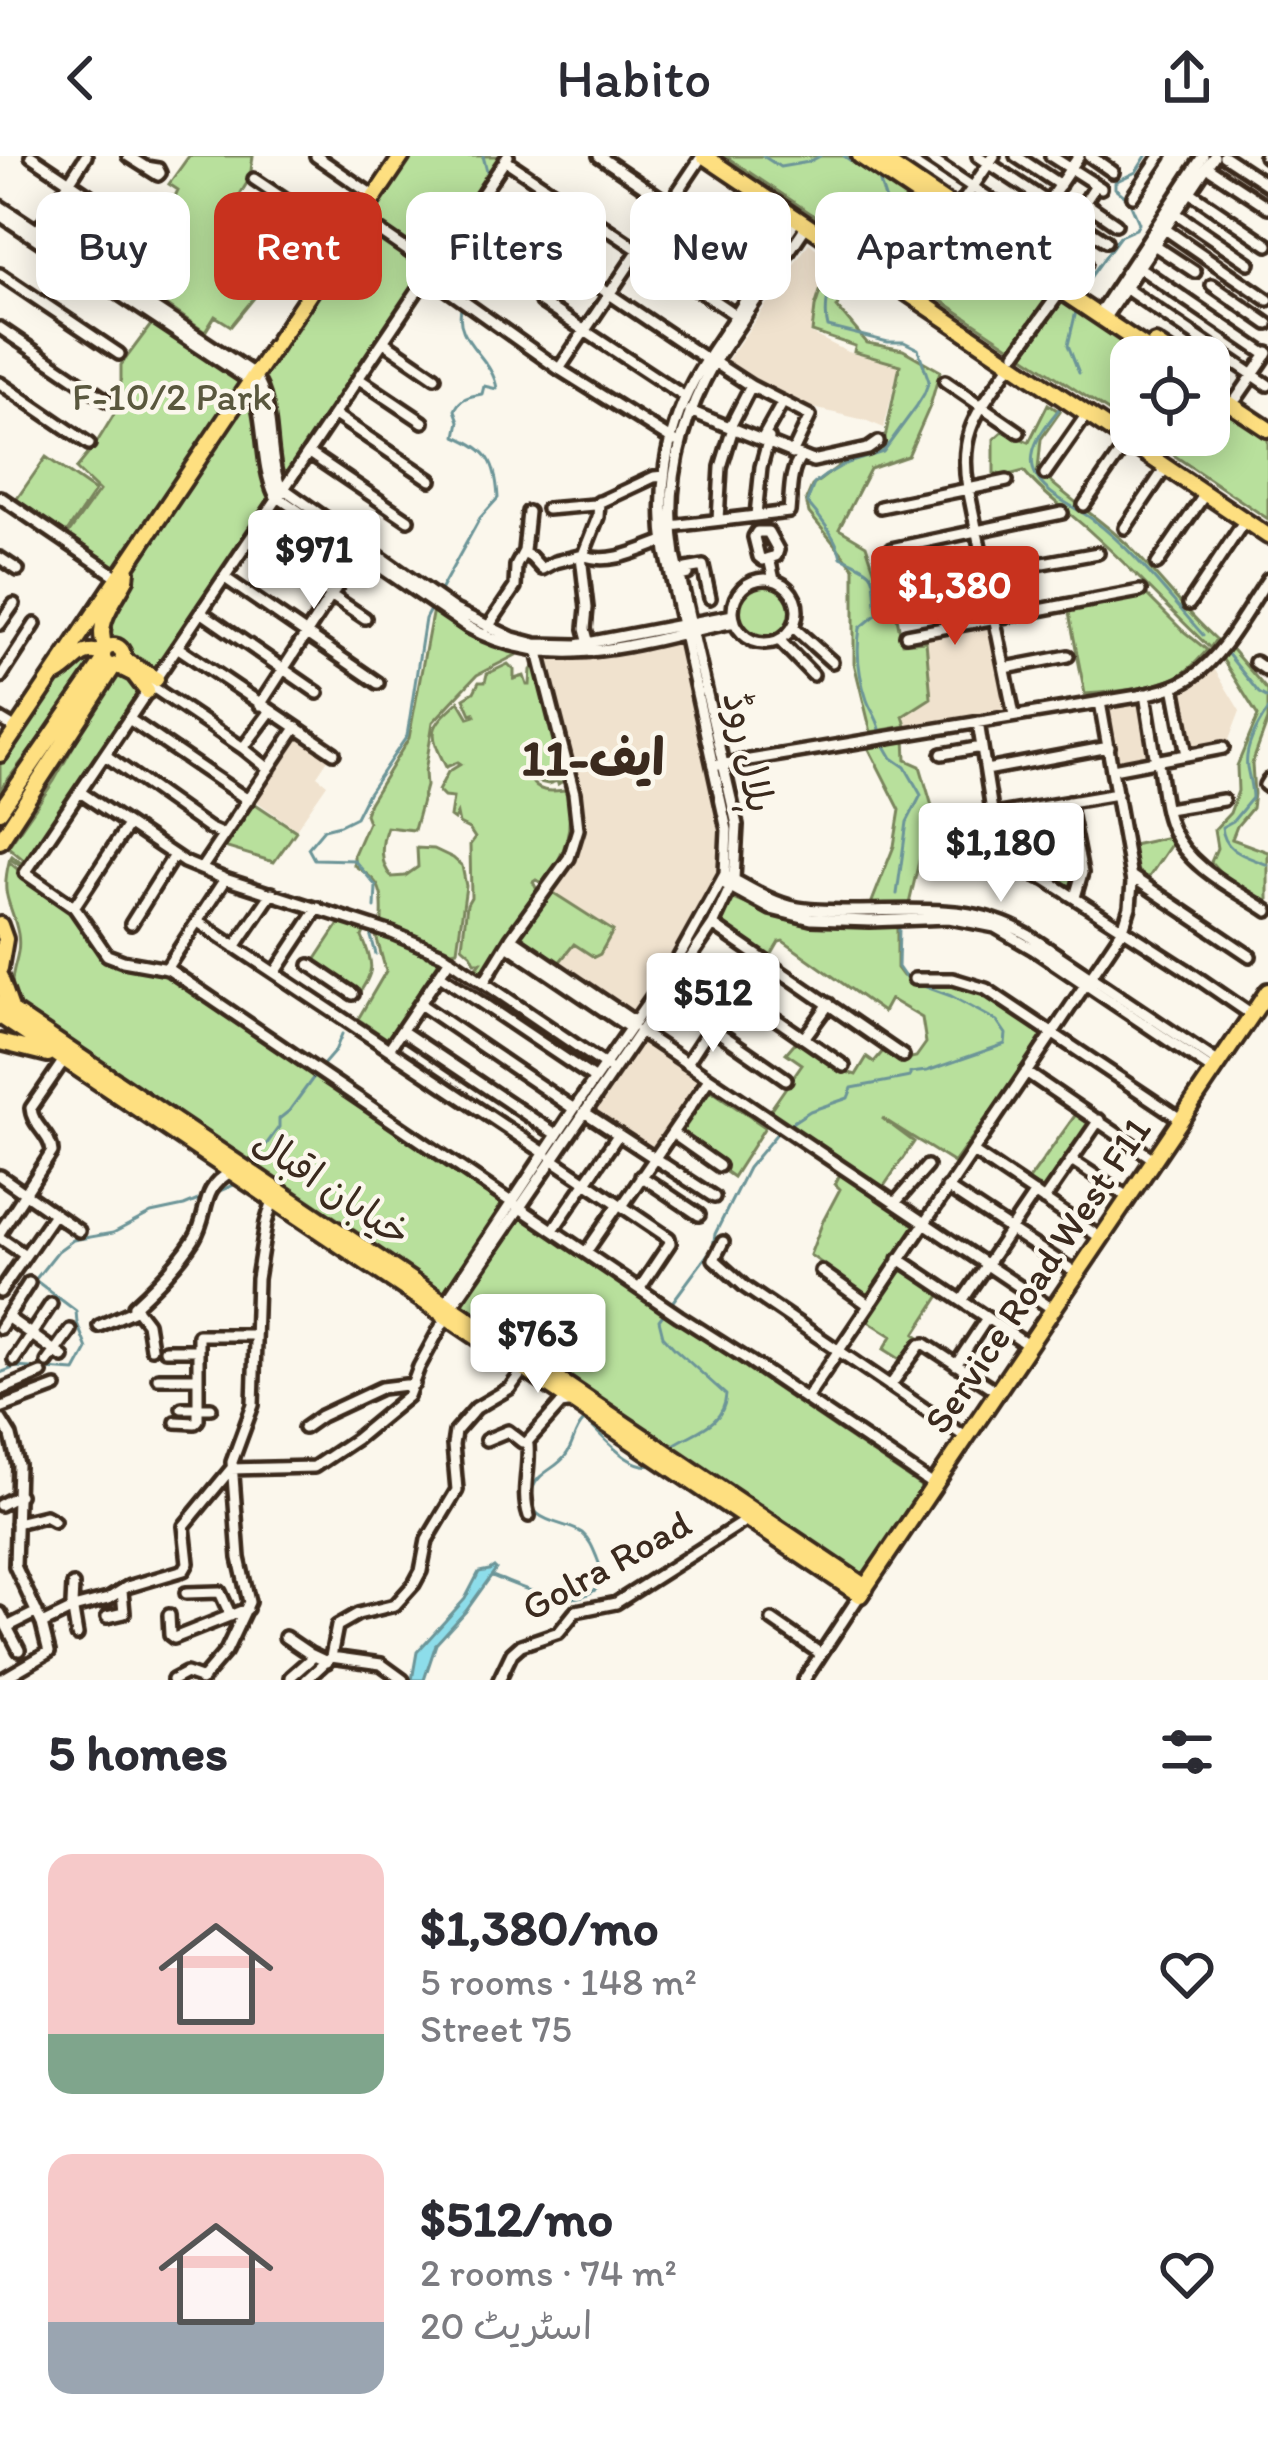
<!DOCTYPE html>
<meta charset="utf-8">
<style>
body{margin:0;font-family:Itim,"Playpen Sans Arabic",sans-serif;background:#f7f7f7;color:#2b2b33;height:100vh;display:flex;flex-direction:column;font-size:45px;white-space:nowrap}
*{box-sizing:border-box;margin:0}
p{font-size:39px;color:#7c7c81}
.icon{flex:none;width:66px;height:66px;fill:none;stroke:currentColor;stroke-width:2;stroke-linecap:round;stroke-linejoin:round}
.map{position:relative;height:1524px;overflow:hidden}
.panel{display:flex;flex-direction:column;background:#fff;flex:1}
.panel>*{flex:none}
.guide{position:absolute;left:36px;top:36px;width:1197px;height:108px;display:flex;gap:24px}
.controls{position:absolute;left:1110px;top:180px;display:grid;gap:24px}
.controls a{display:grid;place-items:center;width:120px;height:120px;border-radius:24px;background:#fff;box-shadow:0 6px 30px #0003;font-size:60px}
.price{position:absolute;translate:-50% -102px;padding:0 27px;border-radius:12px;background:#fff;color:#222;font-size:39px;line-height:78px;filter:drop-shadow(0 3px 6px #0008)}
.price::after{content:'';position:absolute;left:50%;top:72px;width:36px;height:27px;margin-left:-18px;background:inherit;clip-path:polygon(0 0,100% 0,50% 100%)}
.price.current{background:#c8321e;color:#fff}
ul{padding:0;list-style:none}
li{display:flex;align-items:center;gap:36px;height:300px;padding:0 48px}
li span{display:grid;place-items:center;flex:none;width:336px;height:240px;border-radius:24px;color:#555}
li>.icon{margin-inline-start:auto}
span .icon{width:144px;height:144px;fill:#fffc;stroke-width:1}
li b{font-size:51px}
h2{display:flex;justify-content:space-between;align-items:center;height:144px;padding:0 48px;font-size:51px}
.chip{padding:0 42px;border-radius:24px;background:#fff;box-shadow:0 6px 30px #0003;font-size:42px;line-height:108px}
.chip.current{background:#c8321e;color:#fff}
header{display:flex;justify-content:space-between;align-items:center;height:156px;padding:0 48px;background:#fff;font-size:54px;font-weight:600}
.map>svg:first-child{display:block}
.built{fill:#f0e2ce}
.green{fill:#b8e09c;stroke:#7a855d;stroke-width:3}
.water{fill:#8dddea;stroke:#6c9598;stroke-width:3}
.lines{fill:none;stroke-linecap:round;stroke-linejoin:round}
.stream{stroke:#6c9598;stroke-width:3}
.minor-casing{stroke:#3b2a1e;stroke-width:18}
.major-casing{stroke:#3b2a1e;stroke-width:22}
.minor{stroke:#fbf7ec;stroke-width:9}
.major{stroke:#fedf80;stroke-width:14}
.labels{text-anchor:middle;dominant-baseline:central;stroke-width:9;stroke-linejoin:round;paint-order:stroke}
.park-label{font-size:39px;fill:#5a583e;stroke:#fbf7ec}
.street-label{font-size:39px;fill:#3b2a1e;stroke:#fbf7ec}
.district-label{font-size:51px;font-weight:bold;fill:#3b2a1e;stroke:#fbf7ec}
</style>
<header><svg class="icon" aria-label="back" viewBox="0 0 24 24"><path d="M15 5l-7 7 7 7"/></svg>Habito<svg class="icon" aria-label="share" viewBox="0 0 24 24"><path d="M12 15V3M7 8l5-5 5 5M5 13v7h14v-7"/></svg></header>
<div class="map">
<svg width="1268" height="1524" viewBox="0 0 1268 1524">
<rect width="100%" height="100%" fill="#fbf7ec"/>
<filter id="ink" filterUnits="userSpaceOnUse"><feTurbulence type="fractalNoise" baseFrequency=".00833" numOctaves="2"/><feDisplacementMap in="SourceGraphic" scale="24" xChannelSelector="R" yChannelSelector="G"/><feConvolveMatrix kernelMatrix="1 2 1 2 8 2 1 2 1" color-interpolation-filters="sRGB"/></filter>
<g filter="url(#ink)">
<!-- built -->
<path class="built" d="M809 87 830 103 810 177 848 196 899 209 884 272 865 264 813 252 781 239 724 209Z
M991 469 1007 555 906 570 903 561 931 542 926 482Z
M683 478 714 610 727 701 714 740 635 863 514 780 564 703 574 681 576 665 538 497 589 495Z
M1212 509 1240 555 1227 589 1189 598 1176 532Z
M1142 542 1153 604 1115 611 1105 549Z
M298 581 329 602 317 620 327 628 296 673 256 645Z
M643 885 702 926 654 996 592 956Z"/>
<!-- green -->
<path class="green" d="M189 0H253L250 22 239 40 251 54 230 79 226 94 267 126 231 170 215 160 205 176 162 146 173 129 162 120 179 89 174 83 177 67 166 60 178 34 169 28Z
M409 0H503L285 326 280 325 262 229 263 213Z
M725 0H854L1055 138 1016 193 1012 192Z
M831 101 855 117 837 151 867 187 903 194 940 215 930 250 908 300 870 313 839 373 866 389 883 440 893 441 902 487 926 485 931 542 903 560 906 570 871 576 854 507V412L809 357 806 344 812 330 840 309 879 294 885 282 900 209 854 196 855 190 812 176 815 151Z
M1061 141 1156 201H1131V270L1021 198Z
M156 162 244 221 112 417 64 384 99 335 76 313 94 291 121 247V209Z
M1209 236 1268 276V363L1144 279H1209Z
M246 245 252 246 255 254 264 319 273 343 154 518 128 500 119 487 108 486 109 458 132 411Z
M1048 248 1060 256 1041 283 1038 314C1067 343 1103 364 1132 393 1161 423 1185 455 1216 483L1210 492C1171 455 1134 415 1094 379 1071 357 1044 340 1024 315L1005 320 994 317V283L1003 275 1029 286Z
M46 301 95 335 65 379 14 347Z
M736 455a29 29 0 1 1 58 0a29 29 0 1 1-58 0Z
M1146 438 1182 474 1207 494C1198 504 1189 515 1176 521 1150 533 1113 536 1085 538L1068 452Z
M433 453 475 481 518 498 477 519 433 566 425 616 426 630 414 674 387 671C381 687 379 708 392 721L405 720 418 711 417 692 434 693 453 702 462 710 466 730 457 794 452 795 454 802 437 791 382 767C382 750 385 732 370 721 365 716 359 713 354 709V698L368 666 365 658 369 647 409 582Z
M1228 489 1268 535V564L1252 608 1254 638 1252 652 1237 670 1232 683 1268 696V748L1226 723 1211 706 1217 692 1214 674 1230 657 1238 635 1237 610 1258 560 1220 499Z
M86 500H97V507L0 634V608L57 523Z
M508 508 514 514V523L524 520 527 529H530L531 514 536 508 538 509 565 616 561 622 563 625 558 628 557 625 548 628 531 624C538 638 553 635 567 634 574 671 567 698 543 727L536 724 533 726 536 732 541 733 482 821 475 814 481 806H475L471 798 462 790 467 748 471 741 470 689 475 682 469 673 459 668 457 658 454 664 450 661 453 642 444 641 438 635 448 616 461 608 458 606 446 611C428 575 429 572 459 545L469 562 475 560 474 557 471 558 464 542 474 536 479 526H485L487 518Z
M117 512 132 519 141 538 26 710H21L10 703 12 700 21 707 24 704 8 691 54 625Z
M905 582 906 604 920 610 932 650 908 752 868 756 894 690 900 654 867 589Z
M254 647 296 675 274 706 224 691Z
M1069 651 1082 717 1075 741 1031 715 1020 662Z
M1169 681 1172 687 1145 727 1133 719 1128 690Z
M9 706 75 761 107 804 117 810 165 817 506 1047 442 1139 21 852C0 821 23 808 18 778 12 746 0 743 9 706Z
M549 734 613 775 600 798 594 801 574 788 558 808 516 780Z
M734 743 785 764 803 767 897 769V812L903 820 972 832 988 839 1049 879 1009 938 1005 936 954 1007 882 962 914 986 880 1036 766 960 802 908 786 897 799 882 846 916 856 919 867 901 874 906 884 894 902 904 916 901 926 887 922 862 890 843 883 856 783 785 779 786 769 803 719 768Z
M343 762 367 769 362 781C374 808 375 816 357 840L312 809Z
M374 773 432 796 446 805 392 886 358 863 386 815Z
M706 931 765 971 733 1021 673 979Z
M1079 954 1096 967 1045 1038 1028 1025Z
M841 1016 917 1069 868 1140 810 1099 823 1065 840 1033 835 1028Z
M522 1060 925 1333 869 1419 858 1423 459 1152Z
M899 1112 941 1138 915 1178 918 1180 903 1205 884 1193 892 1180 865 1163Z"/>
<!-- water -->
<path class="water" d="M494 1411 496 1413 466 1455 436 1488 424 1524H412L417 1496 465 1443 479 1416 489 1414Z"/>
<g class="lines">
<!-- stream -->
<path class="stream" d="M483 0 488 19
M763 0 780 11 809 6 820 0
M844 0 879 24 886 45 860 95
M846 102H841C830 117 823 154 828 171L888 186H904L918 193 929 225 924 238 916 251 883 296 845 308 826 319 814 328 807 346C820 361 837 382 841 401 882 418 872 417 877 458L860 472C856 496 859 521 867 544 871 555 877 561 880 573
M1086 127 1120 80 1136 73 1139 67 1129 44 1115 32V26L1136 16 1146 0
M465 139 469 125 483 102 494 90 496 71 492 42
M1077 151 1068 189 1079 217
M1063 248C1048 267 1026 290 1034 315 1042 338 1074 350 1092 363 1135 395 1168 440 1203 479
M437 440 480 362 498 342C496 306 489 294 456 280L459 265 455 254C460 242 469 240 482 238L484 230 497 233C493 200 451 185 462 148
M1227 497 1259 537 1268 542
M1268 554C1257 570 1244 592 1247 611 1249 622 1252 631 1252 642L1233 665 1222 671C1224 697 1247 700 1268 709
M885 590 892 602 905 611 921 639 907 666 897 738
M375 752 376 730 354 704 314 703 308 692 324 673 340 669 356 661 368 637 407 580 425 463 433 448
M370 777 376 798
M322 910 335 895 342 878
M787 970 810 955 848 942 852 932 910 921V917L927 915 1005 888 1006 878 997 865 951 840 907 824 898 811 899 772
M250 1011 279 971V963L289 955 316 918
M212 1038 236 1028
M671 1148 713 1091 715 1078 748 1012 779 975
M665 1156 659 1164 663 1180 675 1193 726 1239C724 1269 697 1274 675 1288
M0 1217 16 1211 75 1215 87 1193 77 1167 76 1155 35 1124 58 1095 73 1084 113 1077 151 1057 184 1050 203 1042
M490 1421 492 1420C525 1432 572 1458 601 1429 603 1418 601 1412 597 1402 593 1392 590 1384 582 1377 566 1365 521 1368 533 1332 538 1316 558 1312 566 1299 574 1288 573 1277 583 1266H587C605 1282 631 1317 656 1308"/>
<defs>
<path id="minor" d="M31 0 156 84
M128 0 158 19 160 17 158 13 146 11
M316 0 368 36
M508 0 25 717 74 751 107 799 123 805 168 813 679 1160 750 1205 935 1330
M599 0 764 112
M926 0 1086 107
M978 0 1106 85
M1016 0 1060 29
M1051 0 1101 32
M1090 0 1113 16
M1224 0 1268 29
M1265 0 1268 2
M505 4 740 162
M1207 11 1268 51
M254 23 339 80
M1190 36 1268 89
M1133 40 1160 0
M1084 46 1116 68
M0 50 254 218C276 250 266 295 280 330L455 454 513 482 536 488 577 489 733 459
M957 54 994 0
M1174 56 1249 107
M0 59 247 223C268 255 258 303 275 339L468 471C559 521 641 484 735 466
M359 61 433 112
M1073 64 1096 29
M233 72 309 124
M1165 73 1268 144
M516 75 706 203
M37 76 86 0
M1154 89 1195 116
M1016 93 1079 0
M1137 110 1267 199
M0 118 119 198
M428 120 559 213 674 285
M1212 129 1268 168
M1125 132 1268 229
M541 146 685 241
M1098 159 1203 0
M1104 163 1214 0
M0 172 108 245
M384 186 435 221
M1016 197 1061 135
M714 206 751 230 810 260 792 298
M1012 206C981 253 957 273 968 332L1014 559
M559 213 702 0
M359 223 423 266
M945 225 1019 276
M0 227 89 288
M1237 242 1268 197
M690 255 813 305 868 293 878 286
M335 259 431 324
M730 271 751 230
M764 280 783 246
M309 297 408 364
M1045 318 1087 258
M0 341 112 417
M1084 349 1128 285
M880 351 1007 325
M547 353 594 349 654 321 664 320
M756 359 761 311 769 282
M718 364 721 311 733 272
M671 370 789 356C791 337 789 316 801 301
M1125 372 1166 311
M250 385 365 462
M891 393 1062 357
M523 397 531 401 542 413 555 406 583 399C608 410 640 394 664 385
M583 399 598 361 599 346
M581 400 587 452 585 473 589 488
M0 402 18 414
M769 402 763 404 759 401 754 381 757 376H768L778 394 776 400 769 402 774 424
M1157 408 1205 338
M679 420 688 418 686 413 703 410 710 442
M225 422 378 527
M733 455a32 32 0 1 1 64 0a32 32 0 1 1-64 0Z
M900 433 1098 397
M1189 448 1245 364
M201 456 318 537
M0 468 14 448
M488 471 515 431 516 410 524 395 528 356
M793 471 832 506
M906 479 1140 435
M779 484 813 519
M177 491 334 597
M1255 506 1268 515
M1005 512 1068 500
M0 522 35 468
M151 530 243 592 269 613
M1174 530 1187 599
M1145 538 1156 606
M260 549 362 392
M0 563 10 569
M129 563 248 644
M978 566 1000 706
M243 592 270 556
M942 598 982 591
M105 599 208 672 224 679
M1158 606C1162 628 1163 653 1172 673 1188 712 1235 733 1268 755
M719 609 1138 540C1156 536 1176 532 1192 521 1225 498 1246 455 1268 423
M1113 613 1223 592
M986 614 1109 591
M1268 624 1265 629 1268 631
M80 636 184 706 225 723 392 777 442 798 608 911
M1068 646 1082 717 1075 741
M1167 653 1223 644
M993 659 1117 638
M942 691 993 703 1045 723 1185 813 1252 859
M201 713 296 572
M1131 720 1250 800
M729 721C751 733 773 747 798 752 813 755 829 754 845 755 908 756 971 745 1028 779L1219 907
M725 728 771 753 811 763 870 765 949 762 995 771 1033 793 1214 915
M74 751 128 669
M198 766 546 998
M131 768 173 701
M713 769 903 900
M511 782 635 866
M507 789 630 872
M235 791 272 737
M689 803 844 910
M310 809 353 838
M166 813 225 723
M275 817 318 752
M440 819 595 923
M914 823H953L986 833 1182 964
M484 826 511 782 569 702 578 673 574 637 537 492
M665 839 786 923
M750 846 774 811
M420 848 574 953
M402 875 557 979
M639 875 1054 1154
M804 882 829 848
M389 893 450 803
M687 907 734 835
M1026 916 1155 1004
M584 956 714 1041
M672 977 719 1010
M973 996 1101 1082
M552 1003 669 1082 670 1087 640 1132
M1073 1005 1129 1042
M0 1020 79 1075
M641 1020 699 1059
M947 1032 1078 1118
M1044 1044 1099 964
M895 1047 927 1010
M622 1050 709 923
M553 1074 618 979
M0 1076 52 996C51 978 32 970 31 952L64 904
M0 1082 25 1099
M723 1086 714 1103 745 1131 967 1282
M586 1096 619 1048
M899 1103 1029 1190
M821 1115 869 1149
M0 1136 54 1058
M962 1145 1035 1037
M445 1147 574 953 675 808 725 718 727 674 666 396C657 339 665 278 693 226 706 202 723 180 738 156 757 125 776 93 797 63
M7 1161 63 1201
M99 1170 137 1153
M0 1172 29 1127
M151 1192 147 1167 134 1150C157 1129 177 1109 194 1083 210 1057 199 1033 231 1016
M165 1194H197
M14 1204 51 1148
M47 1206 70 1174
M956 1209 987 1162
M158 1222H197
M890 1230 920 1189 925 1188 998 1236
M0 1234 41 1217
M806 1243 1123 773 1130 751 1132 727 1100 546
M0 1252 56 1231
M182 1252H211
M0 1262 11 1280 18 1309 15 1410 42 1468 49 1496 1 1524
M176 1266 195 1267 198 1264V1179H254
M304 1272 321 1260 381 1232 414 1228
M486 1284 508 1275 522 1286
M528 1285 561 1248 574 1246
M528 1289C530 1314 521 1336 529 1360
M0 1349 19 1339
M16 1367 45 1360 54 1365
M73 1429 72 1449 77 1479
M186 1437 220 1436 231 1460
M0 1457 7 1471 37 1456
M169 1459 170 1479 174 1482 247 1453
M107 1461 124 1457 122 1435
M772 1464 821 1498
M42 1468 77 1451 108 1443 127 1431 184 1414 188 1407 184 1370 231 1313 314 1311 356 1283 408 1240 419 1211 451 1152 713 769 734 723 737 669 675 399C664 330 680 267 714 206L807 69
M7 1471 19 1494
M285 1481 310 1498 327 1506
M331 1501 381 1508 403 1524
M290 1521 314 1500
M173 1524 186 1517 203 1523
M201 1524 226 1495 249 1446 239 1402 232 1306 253 1249 257 1123 266 1067 273 1044
M306 1524 331 1501 337 1470 358 1458 395 1449 414 1428 421 1415 427 1384 457 1334 453 1289 455 1276 476 1252 510 1232 524 1213
M499 1524 512 1497 521 1489 559 1476 576 1455 616 1447 748 1363
M804 1524 860 1439"/>
<path id="major" d="M704 0 1268 380
M860 0 1160 201
M877 0 1052 118
M1155 187 1176 201
M1209 234 1268 273
M103 500a10 10 0 1 1 20 0a10 10 0 1 1-20 0Z
M106 492C93 469 115 444 126 423L127 415
M127 506 156 523
M116 509 134 518 147 535
M57 518C75 508 81 489 103 498
M0 598 402 0
M0 655 104 504
M0 685 114 510
M0 769 5 783 0 812
M0 821 12 855
M0 847 866 1431
M0 860 860 1439 1268 835
M0 886 48 898"/>
</defs>
<!-- minor casing -->
<use href="#minor" class="minor-casing"/>
<!-- major casing -->
<use href="#major" class="major-casing"/>
<!-- minor -->
<use href="#minor" class="minor"/>
<!-- major -->
<use href="#major" class="major"/>
</g>
</g>
<g class="labels">
<!-- park labels -->
<g class="park-label">
<text x="172" y="240">F-10/2 Park</text>
</g>
<!-- street labels -->
<g class="street-label">
<text transform="translate(749 596) rotate(78)">ہلال روڈ</text>
<text transform="translate(332 1031) rotate(34)">خیابان اقبال</text>
<text transform="translate(1037 1119) rotate(-56)">Service Road West F11</text>
<text transform="translate(606 1409) rotate(-29)">Golra Road</text>
</g>
<!-- district labels -->
<g class="district-label">
<text x="593" y="601">ایف-11</text>
</g>
</g>
</svg>
<div class="controls">
<a><svg class="icon" aria-label="locate" viewBox="0 0 24 24"><circle cx="12" cy="12" r="6"/><path d="M12 2v4M12 18v4M2 12h4M18 12h4"/></svg></a>
</div>
<b class="price" style="left:314px;top:456px">$971</b>
<b class="price current" style="left:955px;top:492px">$1,380</b>
<b class="price" style="left:1001px;top:749px">$1,180</b>
<b class="price" style="left:713px;top:899px">$512</b>
<b class="price" style="left:538px;top:1240px">$763</b>
<div class="guide">
<a class="chip">Buy</a>
<a class="chip current">Rent</a>
<a class="chip">Filters</a>
<a class="chip">New</a>
<a class="chip">Apartment</a>
</div>
</div>
<section class="panel">
<h2>5 homes<svg class="icon" aria-label="filters" viewBox="0 0 24 24"><path d="M4 7h16M4 17h16"/><circle cx="9" cy="7" r="2"/><circle cx="15" cy="17" r="2"/></svg></h2>
<ul>
<li><span style="background:linear-gradient(#f6c9c9 75%,#7fa58c 0)"><svg class="icon" aria-label="home" viewBox="0 0 24 24"><path d="M3 11l9-7 9 7M6 9v11h12V9"/></svg></span><div><b>$1,380/mo</b><p>5 rooms · 148 m²</p><p>Street 75</p></div><svg class="icon" aria-label="heart" viewBox="0 0 24 24"><path d="M12 20l-8-8c-3-5 5-10 8-4 3-6 11-1 8 4z"/></svg></li>
<li><span style="background:linear-gradient(#f6c9c9 70%,#9aa5b1 0)"><svg class="icon" aria-label="home" viewBox="0 0 24 24"><path d="M3 11l9-7 9 7M6 9v11h12V9"/></svg></span><div><b>$512/mo</b><p>2 rooms · 74 m²</p><p>اسٹریٹ 20</p></div><svg class="icon" aria-label="heart" viewBox="0 0 24 24"><path d="M12 20l-8-8c-3-5 5-10 8-4 3-6 11-1 8 4z"/></svg></li>
</ul>
</section>
